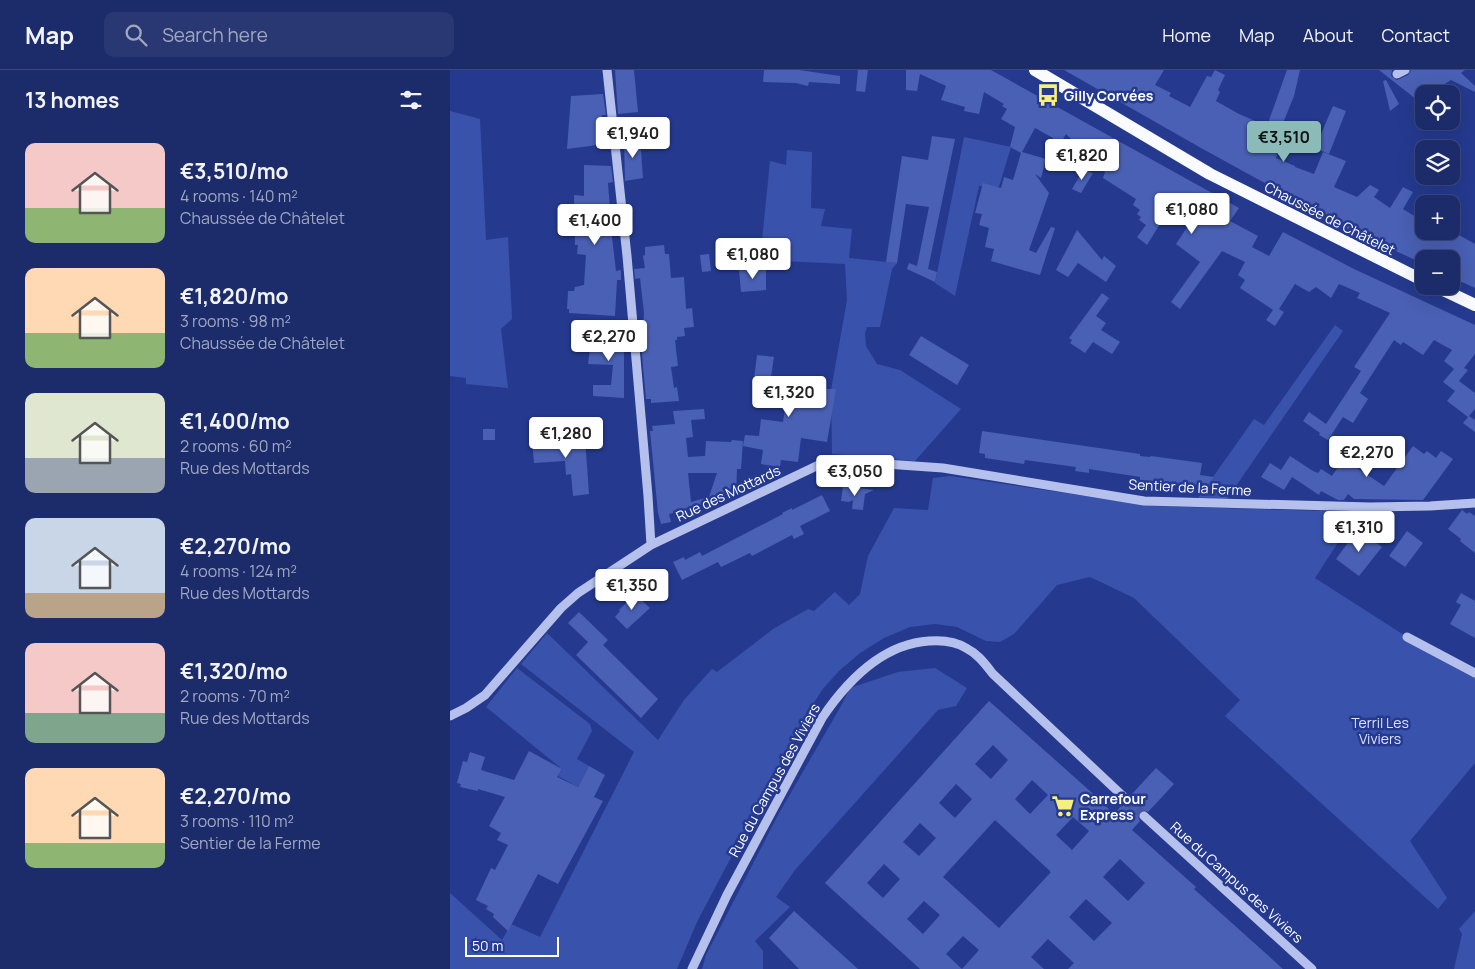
<!DOCTYPE html>
<meta charset="utf-8">
<style>
body{margin:0;font-family:Manrope,sans-serif;background:#293873;color:#f1f3f6;height:100vh;display:flex;flex-direction:column;font-size:19px;white-space:nowrap}
*{box-sizing:border-box;margin:0}
p{font-size:16px;color:#a0a7c1}
.icon{flex:none;width:28px;height:28px;fill:none;stroke:currentColor;stroke-width:2;stroke-linecap:round;stroke-linejoin:round}
.map{position:relative;flex:1;overflow:hidden}
.panel{display:flex;flex-direction:column;background:#1c2c6b;width:450px}
.panel>*{flex:none}
.buttons{position:absolute;left:965px;top:15px;display:grid;gap:10px}
.buttons a{display:grid;place-items:center;width:45px;height:45px;border-radius:10px;background:#1c2c6b;box-shadow:0 5px 20px #0002,0 0 0 1px #3a487e;font-size:25px}
.scale{position:absolute;left:15px;bottom:12px;width:94px;box-sizing:border-box;padding-left:5px;border:2px solid #fff;border-top:0;font-size:14px;line-height:18px;white-space:nowrap;color:#fff;-webkit-text-stroke:4px #253a8f;paint-order:stroke}
.price{position:absolute;translate:-50% -42px;padding:0 11px;border-radius:5px;background:#fff;color:#222;font-size:16px;line-height:32px;filter:drop-shadow(0 1px 2px #0008)}
.price::after{content:'';position:absolute;left:50%;top:30px;width:15px;height:11px;margin-left:-8px;background:inherit;clip-path:polygon(0 0,100% 0,50% 100%)}
.price.selected{background:#8bbbb9;color:#111}
ul{padding:0;list-style:none}
li{display:flex;align-items:center;gap:15px;height:125px;padding:0 25px}
li span{display:grid;place-items:center;flex:none;width:140px;height:100px;border-radius:10px;color:#555}
li>.icon{margin-inline-start:auto}
span .icon{width:60px;height:60px;fill:#fffc;stroke-width:1}
li b{font-size:21px}
h2{display:flex;justify-content:space-between;align-items:center;height:60px;padding:0 25px;font-size:21px}
header{display:flex;align-items:center;gap:30px;box-sizing:border-box;height:70px;padding:0 25px;background:#1c2c6b;border-bottom:1px solid #3a487e}
header strong{font-size:24px}
nav{display:flex;gap:28px;margin-inline-start:auto;font-size:18px}
.search{width:350px;height:45px;background:#293873;display:flex;align-items:center;gap:12px;box-sizing:border-box;padding:0 18px;border-radius:10px;color:#a0a7c1;font-size:19px}
main{display:flex;flex:1;min-height:0}
.map>svg:first-child{display:block}
.green{fill:#3952ac}
.building{fill:#4960b4;fill-rule:evenodd}
.lines{fill:none;stroke-linecap:round;stroke-linejoin:round}
.minor-tunnel{stroke:#4658a0;stroke-width:9;stroke-dasharray:9 4.5;stroke-linecap:butt}
.minor{stroke:#b5c1ec;stroke-width:9}
.major{stroke:#fafbff;stroke-width:12}
.labels{text-anchor:middle;dominant-baseline:central;stroke-width:5;stroke-linejoin:round;paint-order:stroke}
.poi-label{font-size:14px;font-weight:bold;fill:#fff;stroke:#253a8f;text-anchor:start}
.street-label{font-size:14px;fill:#fff;stroke:#253a8f}
.park-label{font-size:14px;fill:#dae1f9;stroke:#253a8f}
</style>
<header>
<strong>Map</strong>
<div class="search"><svg class="icon" aria-label="search" viewBox="0 0 24 24"><circle cx="10" cy="10" r="6"/><path d="M15 15l6 6"/></svg>Search here</div>
<nav><a>Home</a><a>Map</a><a>About</a><a>Contact</a></nav>
</header>
<main>
<section class="panel">
<h2>13 homes<svg class="icon" aria-label="filters" viewBox="0 0 24 24"><path d="M4 7h16M4 17h16"/><circle cx="9" cy="7" r="2"/><circle cx="15" cy="17" r="2"/></svg></h2>
<ul>
<li><span style="background:linear-gradient(#f6c9c9 65%,#8fb573 0)"><svg class="icon" aria-label="home" viewBox="0 0 24 24"><path d="M3 11l9-7 9 7M6 9v11h12V9"/></svg></span><div><b>€3,510/mo</b><p>4 rooms · 140 m²</p><p>Chaussée de Châtelet</p></div></li>
<li><span style="background:linear-gradient(#ffd9b3 65%,#8fb573 0)"><svg class="icon" aria-label="home" viewBox="0 0 24 24"><path d="M3 11l9-7 9 7M6 9v11h12V9"/></svg></span><div><b>€1,820/mo</b><p>3 rooms · 98 m²</p><p>Chaussée de Châtelet</p></div></li>
<li><span style="background:linear-gradient(#dfe7d0 65%,#9aa5b1 0)"><svg class="icon" aria-label="home" viewBox="0 0 24 24"><path d="M3 11l9-7 9 7M6 9v11h12V9"/></svg></span><div><b>€1,400/mo</b><p>2 rooms · 60 m²</p><p>Rue des Mottards</p></div></li>
<li><span style="background:linear-gradient(#c9d6e8 75%,#b9a48a 0)"><svg class="icon" aria-label="home" viewBox="0 0 24 24"><path d="M3 11l9-7 9 7M6 9v11h12V9"/></svg></span><div><b>€2,270/mo</b><p>4 rooms · 124 m²</p><p>Rue des Mottards</p></div></li>
<li><span style="background:linear-gradient(#f6c9c9 70%,#7fa58c 0)"><svg class="icon" aria-label="home" viewBox="0 0 24 24"><path d="M3 11l9-7 9 7M6 9v11h12V9"/></svg></span><div><b>€1,320/mo</b><p>2 rooms · 70 m²</p><p>Rue des Mottards</p></div></li>
<li><span style="background:linear-gradient(#ffd9b3 75%,#8fb573 0)"><svg class="icon" aria-label="home" viewBox="0 0 24 24"><path d="M3 11l9-7 9 7M6 9v11h12V9"/></svg></span><div><b>€2,270/mo</b><p>3 rooms · 110 m²</p><p>Sentier de la Ferme</p></div></li>
</ul>
</section>
<div class="map">
<svg width="1025" height="899" viewBox="0 0 1025 899">
<rect width="100%" height="100%" fill="#253a8f"/>
<!-- green -->
<path class="green" d="M0 41 30 49 36 170 58 167 62 249 51 259 58 318 16 314V308L0 306Z
M514 67 561 77 549 117 529 116 505 226 485 213Z
M337 80 362 82 361 138 375 139 371 156 402 159 399 188 447 193 442 199 430 257H417L415 264 416 276 427 294 450 300 511 339 465 391 382 384 381 320 397 230 395 194 310 190 320 91 336 95Z
M885 255 893 261 777 429 748 428 804 349 814 355Z
M500 406 703 436 908 442 865 508 957 567 1025 605V693L960 771 997 828 988 839 775 646 790 630 684 528 640 507 607 515 564 564 550 572 536 571 507 557 485 554 460 557 434 568 410 583 389 601 372 620 352 652 247 852 227 899H0V823L52 870 61 854 90 867 184 682 71 594 97 563 208 670 234 630 262 599 267 602 323 559 358 539 364 541 385 522 399 535 410 524 418 486 444 438 478 440 483 408Z
M67 598 140 654 142 661 127 689 139 696 128 717 108 706 112 699 36 637Z
M485 598 517 618 506 636 488 640 345 800 326 827 340 837 305 871 313 881V899H252L256 885 328 745 391 636 400 618 448 602Z
M1025 841V899H1004L1012 864 1009 859Z"/>
<!-- building -->
<path class="building" d="M165 0H184L188 42 168 44Z
M314 0H349L390 6V14L359 12 358 16 346 13 313 12Z
M408 0H418L415 22 406 21Z
M456 0H541L789 138 780 151 808 166 802 177 819 186 833 162 904 199 1025 255V284L1014 298 1018 300 1009 311 1025 323V339L1019 346 1025 350V362L1013 353 1018 347 997 331 1005 321 993 312 1004 299 994 291 1002 280 984 270 973 285 953 272 951 275 944 270 910 323 918 329 903 353 893 347 878 370 869 365 870 363 853 351 859 342 876 354 911 301 904 297 940 243 907 228 910 223 889 214 881 228 866 217 859 222 845 214 829 239 834 242 825 256 816 250 823 240 790 218 795 210 788 205 795 192 772 181 730 239 721 232 750 192 726 174 738 156 734 153 737 149 721 136 697 175 687 167 696 155 689 150 691 147 687 144 690 140 683 135 686 129 653 108 655 102 637 92 639 89 633 87 635 84 632 82 635 77 621 69 616 64 609 76 602 73 603 68 585 58 572 82 596 89 591 108 585 104 599 123 579 180 586 183 601 157 605 158 590 205 541 191 544 179 535 177 539 158 529 155 532 144 525 143 533 113 551 118 554 107 563 110 571 83 560 77 565 57 551 49 557 39 552 36 554 34 534 22 529 44 514 41 515 37 491 30 496 16 470 4 467 21 456 20Z
M614 0H714L705 15 721 23 719 26 740 37 757 6 761 7 765 0 775 5 768 20 770 22 766 31 789 44 817 56 837 0H850L844 26 833 53 845 56 842 67 832 66 826 81 828 82 826 88 845 96V97L864 104 873 82 896 91 884 117 907 127 920 115 929 120 924 127 940 138 953 117 963 122 953 139 974 152V161H1001L1002 157 1010 162 1009 165 1025 174V218L1001 207V189H974V194L898 159 751 78Z
M929 0H942L941 6 947 10 958 5 961 0H1015L1011 3 1025 16V22L1001 10 985 20 986 24H974V29L971 33Z
M936 10 949 34 940 41 933 11Z
M153 24 156 45H152L155 74 117 79 121 26Z
M883 36 896 41 879 84 865 78Z
M482 66 505 69 478 199 487 202 485 212 457 199 459 193 467 196 479 137 456 134 447 193 436 192 452 86 478 90Z
M190 68 193 108 175 111 174 69Z
M134 95 161 96 163 112 158 113 162 167 166 201 171 200V210H167L165 246 119 243V239H117L118 221H124L125 217 134 215 136 185 127 184 128 175H125L124 125 134 126Z
M633 100 643 103 631 123 622 119Z
M627 160 652 190 654 186 666 196 656 212 628 193 618 207 606 200Z
M214 175 215 184H219L221 208 234 207 236 239 242 238 244 257 234 258 235 266 227 267V270H225L228 296 221 297 224 318 227 317 229 331 201 333V329H196L190 262H192L193 258 194 243 190 208 185 209 184 199 195 198 193 186 195 185V177Z
M259 184 261 201 252 202 250 185Z
M289 200H316V220L291 222Z
M652 223 659 228 646 246 656 253 651 260 670 272 662 284 643 272 635 283 620 273 622 270 619 268Z
M142 262H171V268H174V328L143 326V315H161L163 295 138 294Z
M471 266 519 295 507 315 459 285Z
M307 285 324 287 321 307 352 312 350 328 371 330 372 327H374V319H386L377 372 351 368 348 392 331 390 330 397 311 394 313 380 293 376 295 365 309 366 311 349 333 352 337 325 320 327 319 319 303 317Z
M254 339 255 349 241 350 243 367 236 368 238 387 255 386 256 371 281 372 282 370 293 371 291 399H287L286 424 242 445 239 439 219 444 221 452 211 454 208 443 200 361H203L202 356 225 354 223 341ZM238 403H267L259 427 241 432Z
M33 359H45V370H33Z
M532 361 690 384V386L700 387 701 386 752 393 750 405 764 407 755 418 749 415 730 412 729 416 690 410V407L658 402 639 399V403L625 401 626 397 575 390 574 394 535 388V384L529 383Z
M135 367 139 424 123 426 121 404 116 405 115 391 84 393 82 371Z
M963 376 974 384 977 381 986 388 991 381 1003 389 973 430 904 429 898 424 894 430H888L871 421 869 425 842 407 834 420 811 407 820 393 831 400 840 386 863 401 868 403 871 399 882 406 897 383 908 391 904 396 934 416Z
M393 416 424 420 415 424 413 440 402 439 403 430 399 432 391 431Z
M372 425 380 441 350 456 354 464 344 469 342 465 302 486 300 483 271 497 268 492 232 510 223 492 234 487 235 490 250 482 252 486 333 444 332 443 342 438V440Z
M1012 440 1017 444 1019 442 1025 446V483L1010 471 1011 469 998 459Z
M908 459 932 477 909 506 886 489Z
M957 461 973 473 955 497 939 486Z
M1011 523 1025 531V568L1000 554 1011 535 1006 532Z
M185 524 200 538 177 559 165 547 170 541 169 540Z
M129 542 158 570 153 575 208 629 191 648 126 585 138 572 118 553Z
M539 631 640 721 664 744 673 734 678 736 682 734 683 729 681 725 706 698 724 714 698 742 693 740 689 742 688 747 690 751 682 760 746 817 744 819 833 899H618L624 893 598 869 581 887 594 899H512L529 880 513 866 496 884 512 899H470L375 813ZM543 675 558 690 541 709 525 694ZM582 710 598 725 580 744 565 729ZM506 714 522 729 505 748 489 733ZM623 747 639 761 622 780 606 765ZM545 750 601 802 549 858 493 807ZM470 753 486 768 469 786 453 772ZM670 789 695 813 678 831 653 807ZM434 794 450 809 433 828 417 813ZM636 829 662 853 644 871 619 847ZM474 831 490 845 473 864 457 849Z
M79 681 112 699 107 707 128 717 139 696 155 705 144 727 153 731 108 814 88 804 58 861 43 847 44 844 36 839 38 836 26 830 41 798 45 800 58 775 47 770 51 763 39 756 55 727 28 719V721L10 717 11 714 7 713 13 691 17 692 20 682 35 687 31 700 64 710Z
M344 841 408 899H349L319 868Z"/>
<g class="lines">
<!-- minor-tunnel -->
<path class="minor-tunnel" d="M677 730 694 746"/>
<!-- minor -->
<path class="minor" d="M157 0 177 186 198 426 201 475
M947 4 955 0
M957 567 1025 603
M0 646 16 638 35 625 111 538 128 523 201 475 379 390 493 398 694 431 920 437 980 436 1025 433
M694 746 862 899
M242 899 277 825 372 648C397 611 432 574 479 571 492 570 505 571 516 578 528 584 535 594 543 604L677 730"/>
<!-- major -->
<path class="major" d="M585 0 760 104 974 211
M985 216 1025 235"/>
</g>
<!-- icons -->
<defs>
<symbol id="bus-bare" viewBox="-9 -9 18 18"><path d="M-5-6H5V4H4V6H2V4H-2V6H-4V4H-5ZM-3.5-4V0h7V-4ZM-3.5 1.2v1.5H-2V1.2ZM2 1.2v1.5H3.5V1.2Z" fill="#f6ef79" stroke="#253a8f" stroke-width="2.5" paint-order="stroke"/></symbol>
<symbol id="supermarket-bare" viewBox="-9 -9 18 18"><path d="M-6-5.5h2.5l.6 2H6L4.5 2H-2.5L-4.4-4H-6ZM-1.5 3.2a1.3 1.3 0 1 0 .1 0ZM3 3.2a1.3 1.3 0 1 0 .1 0Z" fill="#f6ef79" stroke="#253a8f" stroke-width="2.5" paint-order="stroke"/></symbol>
</defs>
<g fill-rule="evenodd">
<use href="#bus-bare" x="582" y="9" width="32" height="32"/>
<use href="#supermarket-bare" x="597" y="720" width="32" height="32"/>
</g>
<g class="labels">
<!-- poi labels -->
<g class="poi-label">
<text x="614" y="25">Gilly Corvées</text>
<text x="630" y="728">Carrefour<tspan x="630" dy="16">Express</tspan></text>
</g>
<!-- street labels -->
<g class="street-label">
<text transform="translate(880 148) rotate(27)">Chaussée de Châtelet</text>
<text transform="translate(740 417) rotate(3)">Sentier de la Ferme</text>
<text transform="translate(278 423) rotate(-25)">Rue des Mottards</text>
<text transform="translate(324 710) rotate(-61)">Rue du Campus des Viviers</text>
<text transform="translate(787 812) rotate(42)">Rue du Campus des Viviers</text>
</g>
<!-- park labels -->
<g class="park-label">
<text x="930" y="652">Terril Les<tspan x="930" dy="16">Viviers</tspan></text>
</g>
</g>
</svg>
<div class="buttons">
<a><svg class="icon" aria-label="locate" viewBox="0 0 24 24"><circle cx="12" cy="12" r="6"/><path d="M12 2v4M12 18v4M2 12h4M18 12h4"/></svg></a>
<a><svg class="icon" aria-label="layers" viewBox="0 0 24 24"><path d="M12 4l9 5-9 5-9-5zM3 14l9 5 9-5"/></svg></a>
<a>+</a>
<a>−</a>
</div>
<div class="scale">50 m</div>
<b class="price" style="left:183px;top:89px">€1,940</b>
<b class="price selected" style="left:834px;top:93px">€3,510</b>
<b class="price" style="left:632px;top:111px">€1,820</b>
<b class="price" style="left:742px;top:165px">€1,080</b>
<b class="price" style="left:145px;top:176px">€1,400</b>
<b class="price" style="left:303px;top:210px">€1,080</b>
<b class="price" style="left:159px;top:292px">€2,270</b>
<b class="price" style="left:339px;top:348px">€1,320</b>
<b class="price" style="left:116px;top:389px">€1,280</b>
<b class="price" style="left:917px;top:408px">€2,270</b>
<b class="price" style="left:405px;top:427px">€3,050</b>
<b class="price" style="left:909px;top:483px">€1,310</b>
<b class="price" style="left:182px;top:541px">€1,350</b>
</div>
</main>
